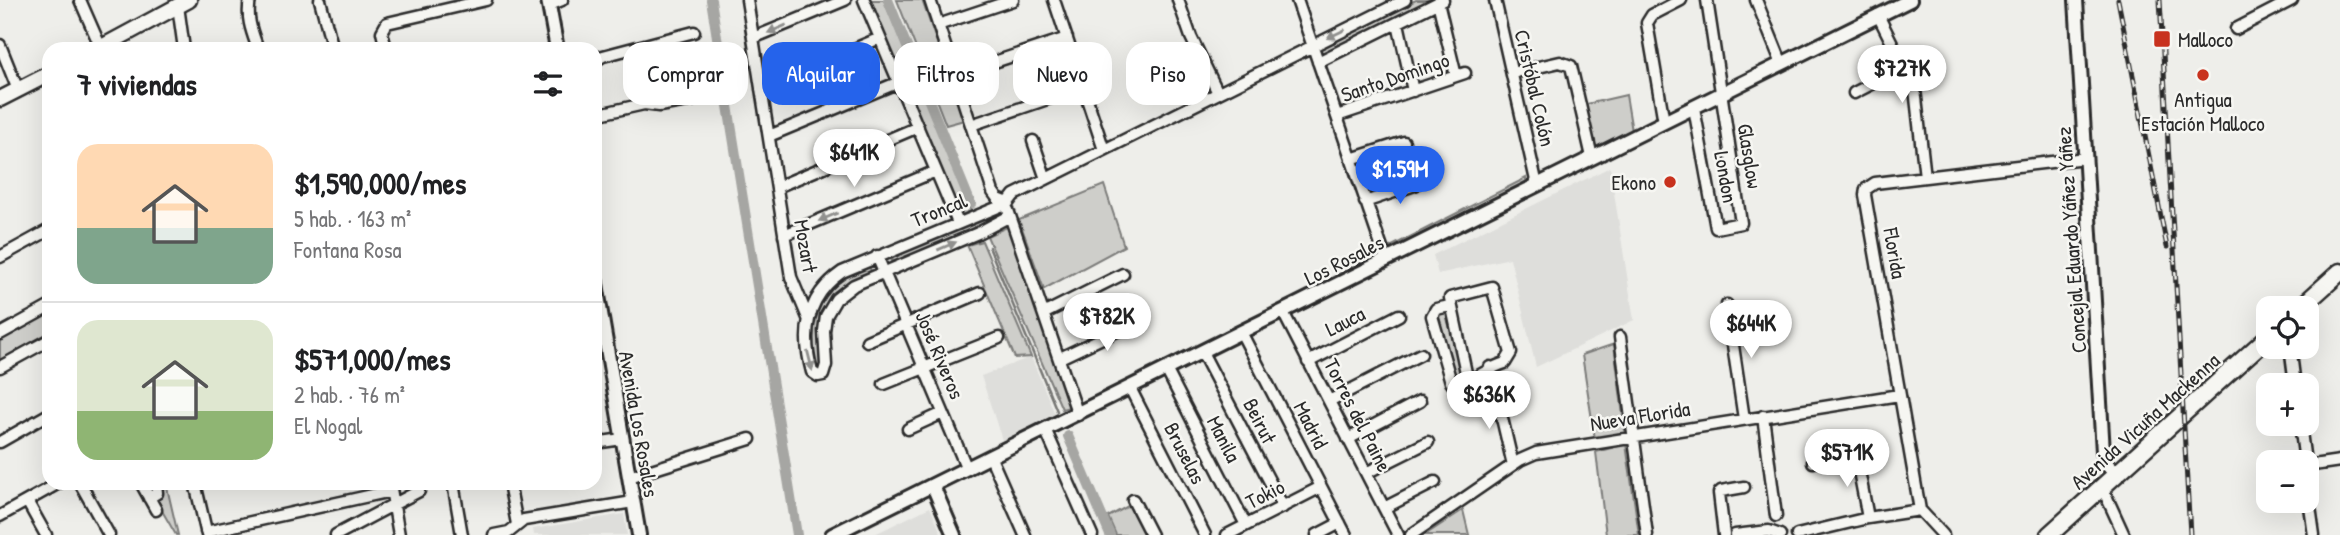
<!DOCTYPE html>
<html lang="es">
<meta charset="utf-8">
<style>
body{margin:0;font-family:"Patrick Hand",sans-serif;background:#f6f6f6;color:#202124;height:100vh;display:flex;flex-direction:column;font-size:26px;white-space:nowrap}
*{box-sizing:border-box;margin:0}
p{font-size:23px;color:#757577}
.icon{flex:none;width:38px;height:38px;fill:none;stroke:currentColor;stroke-width:2;stroke-linecap:round;stroke-linejoin:round}
.map{position:relative;flex:1;overflow:hidden}
.side{position:absolute;left:42px;top:42px;width:560px;height:448px;display:flex;flex-direction:column;background:#fff;border-radius:21px;box-shadow:0 7px 28px #0002}
.side>*{flex:none}
.top-card{position:absolute;left:623px;top:42px;width:665px;height:63px;display:flex;gap:14px}
.tools{position:absolute;left:2256px;top:296px;display:grid;gap:14px}
.tools a{display:grid;place-items:center;width:63px;height:63px;border-radius:14px;background:#fff;box-shadow:0 7px 28px #0002;font-size:35px}
.price{position:absolute;translate:-50% -60px;padding:0 16px;border-radius:24px;background:#fff;color:#222;font-size:23px;line-height:46px;filter:drop-shadow(0 2px 4px #0008)}
.price::after{content:'';position:absolute;left:50%;top:42px;width:21px;height:16px;margin-left:-10px;background:inherit;clip-path:polygon(0 0,100% 0,50% 100%)}
.price.selected{background:#2563eb;color:#fff}
ul{padding:0;list-style:none}
li{display:flex;align-items:center;gap:21px;height:175px;padding:0 35px}
li+li{border-top:2px solid #e0e0e0}
li span{display:grid;place-items:center;flex:none;width:196px;height:140px;border-radius:21px;color:#555}
li>.icon{margin-inline-start:auto}
span .icon{width:84px;height:84px;fill:#fffc;stroke-width:1}
li b{font-size:30px}
h2{display:flex;justify-content:space-between;align-items:center;height:84px;padding:0 35px;font-size:30px}
.chip{padding:0 24px;border-radius:21px;background:#fff;box-shadow:0 7px 28px #0002;font-size:24px;line-height:63px}
.chip.selected{background:#2563eb;color:#fff}
.map>svg:first-child{display:block}
.built{fill:#dededb}
.green{fill:#cececa;stroke:#7c7c7a;stroke-width:2}
.lines{fill:none;stroke-linecap:round;stroke-linejoin:round}
.stream{stroke:#757573;stroke-width:2.5}
.canal{stroke:#a6a6a3;stroke-width:10}
.minor-casing{stroke:#2b2b2b;stroke-width:15}
.tertiary-casing{stroke:#2b2b2b;stroke-width:18}
.secondary-casing{stroke:#2b2b2b;stroke-width:19}
.primary-casing{stroke:#2b2b2b;stroke-width:21}
.minor{stroke:#f6f6f2;stroke-width:10}
.tertiary{stroke:#f6f6f2;stroke-width:12}
.secondary{stroke:#f6f6f2;stroke-width:14}
.primary{stroke:#f6f6f2;stroke-width:16}
.rail-casing{stroke:#2b2b2b;stroke-width:5}
.rail{stroke:#f6f6f2;stroke-width:2.5;stroke-dasharray:8;stroke-linecap:butt}
.oneway{fill:#90908e}
.poi-dot{fill:#c8321e;stroke:#f6f6f2;stroke-width:2.5}
.labels{text-anchor:middle;dominant-baseline:central;stroke-width:5;stroke-linejoin:round;paint-order:stroke}
.poi-label{font-size:21px;fill:#2b2b2b;stroke:#f6f6f2;text-anchor:start}
.street-label{font-size:21px;fill:#2b2b2b;stroke:#f6f6f2}
</style>
<div class="map">
<svg width="2340" height="535" viewBox="0 0 2340 535">
<rect width="100%" height="100%" fill="#eeeeea"/>
<filter id="ink" filterUnits="userSpaceOnUse"><feTurbulence type="fractalNoise" baseFrequency=".0143" numOctaves="2"/><feDisplacementMap in="SourceGraphic" scale="14" xChannelSelector="R" yChannelSelector="G"/><feConvolveMatrix kernelMatrix="1 2 1 2 8 2 1 2 1" color-interpolation-filters="sRGB"/></filter>
<g filter="url(#ink)">
<!-- built -->
<path class="built" d="M1610 167 1634 320 1536 367 1510 258 1438 274 1433 255Z
M1031 357 1055 414 1002 440 981 376Z
M930 507 942 535H873Z
M624 514 627 535H534L533 529Z"/>
<!-- green -->
<path class="green" d="M867 0H884L971 211 958 216Z
M897 0H922L964 120 946 125Z
M1416 0H1433L1322 54 1320 48Z
M1626 95 1632 131 1589 151 1578 106Z
M1526 178 1527 186 1390 254 1388 248Z
M1104 185 1124 246 1044 289 1019 220Z
M989 213 995 215 993 222 896 263H890L894 257Z
M1009 226 1069 394V407L1062 409 987 236Z
M982 241 1031 357 1015 358 967 245Z
M1375 255 1377 261 1170 363Z
M863 268H870L871 272 827 309 823 370 819 371 816 368C807 315 813 293 863 268Z
M1445 311 1462 372 1452 375 1435 314Z
M49 312V335L0 363V340Z
M1614 344 1625 432 1595 439 1582 355Z
M1626 444 1639 535H1606L1596 452Z
M146 483H166L178 535H176Z
M1130 505 1144 535H1116L1108 517Z
M1463 510 1469 535H1425Z"/>
<g class="lines">
<!-- stream -->
<path class="stream" d="M989 247 1057 411"/>
<!-- canal -->
<path class="canal" d="M711 0 797 535
M888 0 971 204
M1068 436 1110 535"/>
<defs>
<path id="minor" d="M80 0 101 48
M250 0C246 18 252 32 258 49
M320 0 333 49
M747 0 791 277 808 318
M864 0 958 223
M930 0 993 192 998 199 1008 203
M1054 0 1104 150
M1178 0 1191 37 1218 93
M1297 0 1386 260
M1495 0 1537 185
M1756 0 1782 64
M1438 2 1456 76
M549 5 562 0
M178 6 184 49
M1878 15 1915 89 1925 177
M1398 23 1413 91
M938 25 1013 0
M2236 29 2292 0
M753 38 845 0
M0 45 18 90
M386 49 382 32 387 23 486 0
M595 61 603 56 694 32
M1318 62 1443 0
M1512 73 1560 62 1571 66 1592 157
M955 75 1067 38
M761 89 880 38
M1854 93 1905 67
M1694 108 1716 228 1741 223 1707 0
M595 115 644 104 659 106 693 100
M1337 116 1465 73
M1664 122 1647 23 1652 15 1681 0
M971 125 1083 87
M769 136 899 82
M1033 141 1046 179
M1351 159 1404 142
M777 187 918 127
M1365 202 1415 185
M1008 210 1078 415
M1010 216 978 233 854 285 836 299 826 316 824 331 826 365 823 375 818 376 812 372C801 332 807 296 842 272L1008 203 1014 195 1405 0
M784 235 936 171
M877 256 967 469
M0 257 49 230
M1727 305 1744 419
M1450 306 1436 309 1432 316 1451 382 1454 386C1472 383 1487 368 1505 363L1511 353 1492 287 1450 298 1468 382
M1283 312 1398 535
M1045 313 1123 274
M0 334 49 307
M1242 334 1346 535
M1620 337 1647 535
M867 341 980 293
M2290 346 2295 385
M1203 354 1283 507
M1060 358 1142 319
M1308 362 1399 315
M0 367 49 340
M1490 367 1513 465
M1167 371 1246 525
M884 384 999 338
M1131 390 1205 535
M1329 401 1421 354
M1763 416 1776 516
M2300 424 2305 462
M908 429 943 413
M1046 431 1092 535
M1348 439 1420 401
M0 442 49 414
M595 443 622 439
M1856 455 1868 518
M991 458 1025 535
M1813 462 1863 453
M2306 466 2340 461
M1366 473 1428 442
M629 477 750 439
M2306 478 2314 535
M80 483 109 535
M141 483 156 510
M195 483 207 535
M390 483 399 535
M453 483 462 535
M509 483 517 524
M2102 487 2124 535
M149 498 157 493 156 483
M1133 500 1151 535
M27 501 46 535
M1384 508 1435 482
M0 516 59 483
M206 532 391 491
M336 535 419 491
M494 535 509 532 524 520 633 502
M1227 535 1321 487
M1317 535 1340 523
M1411 535 1520 460 1536 453 1899 395
M1724 535 1719 493 1721 491 1744 487
M1735 535 1769 531 1780 535
M1797 535 1868 518 1920 510
M1943 535 1920 510 1865 195 1866 189 1875 183 2085 158"/>
<path id="tertiary" d="M548 0 557 49
M2076 0 2103 452 2106 462 2115 475
M595 278 639 535
M933 486 954 535
M832 535C1193 359 1549 176 1910 0"/>
<path id="secondary" d="M98 49 189 0
M0 99 49 74"/>
<path id="primary" d="M2300 308 2340 272
M2049 535 2268 337"/>
</defs>
<!-- minor casing -->
<use href="#minor" class="minor-casing"/>
<!-- tertiary casing -->
<use href="#tertiary" class="tertiary-casing"/>
<!-- secondary casing -->
<use href="#secondary" class="secondary-casing"/>
<!-- primary casing -->
<use href="#primary" class="primary-casing"/>
<!-- minor -->
<use href="#minor" class="minor"/>
<!-- tertiary -->
<use href="#tertiary" class="tertiary"/>
<!-- secondary -->
<use href="#secondary" class="secondary"/>
<!-- primary -->
<use href="#primary" class="primary"/>
<defs>
<path id="rail" d="M2118 0 2167 247
M2160 0 2190 535"/>
</defs>
<!-- rail casing -->
<use href="#rail" class="rail-casing"/>
<!-- rail -->
<use href="#rail" class="rail"/>
</g>
<!-- one-way arrows -->
<defs><path id="oneway-solid" d="M-6-.8H1V-3.2L6.5 0L1 3.2V.8H-6Z" transform="scale(1.75)"/></defs>
<g class="oneway">
<use href="#oneway-solid" transform="translate(777 29) rotate(157)"/>
<use href="#oneway-solid" transform="translate(1336 34) rotate(154)"/>
<use href="#oneway-solid" transform="translate(828 217) rotate(157)"/>
<use href="#oneway-solid" transform="translate(947 246) rotate(-23)"/>
<use href="#oneway-solid" transform="translate(810 361) rotate(76)"/>
</g>
</g>
<!-- markers -->
<g class="poi-dot">
<rect x="2153" y="30" width="18" height="18" rx="3.5"/>
<circle cx="2203" cy="75" r="7"/>
<circle cx="1670" cy="182" r="7"/>
</g>
<g class="labels">
<!-- poi labels -->
<g class="poi-label">
<text x="2178" y="39">Malloco</text>
<text x="2203" y="99" text-anchor="middle">Antigua<tspan x="2203" dy="24">Estación Malloco</tspan></text>
<text x="1656" y="182" text-anchor="end">Ekono</text>
</g>
<!-- street labels -->
<g class="street-label">
<text transform="translate(1395 77) rotate(-19)">Santo Domingo</text>
<text transform="translate(1535 88) rotate(77)">Cristóbal Colón</text>
<text transform="translate(1750 156) rotate(81)">Glasglow</text>
<text transform="translate(1726 177) rotate(80)">London</text>
<text transform="translate(939 210) rotate(-22)">Troncal</text>
<text transform="translate(2071 240) rotate(-94)">Concejal Eduardo Yáñez Yáñez</text>
<text transform="translate(806 246) rotate(80)">Mozart</text>
<text transform="translate(1895 253) rotate(80)">Florida</text>
<text transform="translate(1344 260) rotate(-27)">Los Rosales</text>
<text transform="translate(1345 321) rotate(-27)">Lauca</text>
<text transform="translate(940 355) rotate(67)">José Riveros</text>
<text transform="translate(1358 415) rotate(63)">Torres del Paine</text>
<text transform="translate(1640 416) rotate(-9)">Nueva Florida</text>
<text transform="translate(1260 421) rotate(63)">Beirut</text>
<text transform="translate(2145 421) rotate(-42)">Avenida Vicuña Mackenna</text>
<text transform="translate(639 424) rotate(80)">Avenida Los Rosales</text>
<text transform="translate(1311 425) rotate(63)">Madrid</text>
<text transform="translate(1224 439) rotate(63)">Manila</text>
<text transform="translate(1185 453) rotate(63)">Bruselas</text>
<text transform="translate(1265 494) rotate(-27)">Tokio</text>
</g>
</g>
</svg>
<div class="tools">
<a><svg class="icon" aria-label="locate" viewBox="0 0 24 24"><circle cx="12" cy="12" r="6"/><path d="M12 2v4M12 18v4M2 12h4M18 12h4"/></svg></a>
<a>+</a>
<a>−</a>
</div>
<b class="price" style="left:1902px;top:105px">$727K</b>
<b class="price" style="left:854px;top:189px">$641K</b>
<b class="price selected" style="left:1400px;top:206px">$1.59M</b>
<b class="price" style="left:1107px;top:353px">$782K</b>
<b class="price" style="left:1751px;top:360px">$644K</b>
<b class="price" style="left:1489px;top:431px">$636K</b>
<b class="price" style="left:1847px;top:489px">$571K</b>
<div class="top-card">
<a class="chip">Comprar</a>
<a class="chip selected">Alquilar</a>
<a class="chip">Filtros</a>
<a class="chip">Nuevo</a>
<a class="chip">Piso</a>
</div>
<section class="side">
<h2>7 viviendas<svg class="icon" aria-label="filters" viewBox="0 0 24 24"><path d="M4 7h16M4 17h16"/><circle cx="9" cy="7" r="2"/><circle cx="15" cy="17" r="2"/></svg></h2>
<ul>
<li><span style="background:linear-gradient(#ffd9b3 60%,#7fa58c 0)"><svg class="icon" aria-label="home" viewBox="0 0 24 24"><path d="M3 11l9-7 9 7M6 9v11h12V9"/></svg></span><div><b>$1,590,000/mes</b><p>5 hab. · 163 m²</p><p>Fontana Rosa</p></div></li>
<li><span style="background:linear-gradient(#dfe7d0 65%,#8fb573 0)"><svg class="icon" aria-label="home" viewBox="0 0 24 24"><path d="M3 11l9-7 9 7M6 9v11h12V9"/></svg></span><div><b>$571,000/mes</b><p>2 hab. · 76 m²</p><p>El Nogal</p></div></li>
</ul>
</section>
</div>
